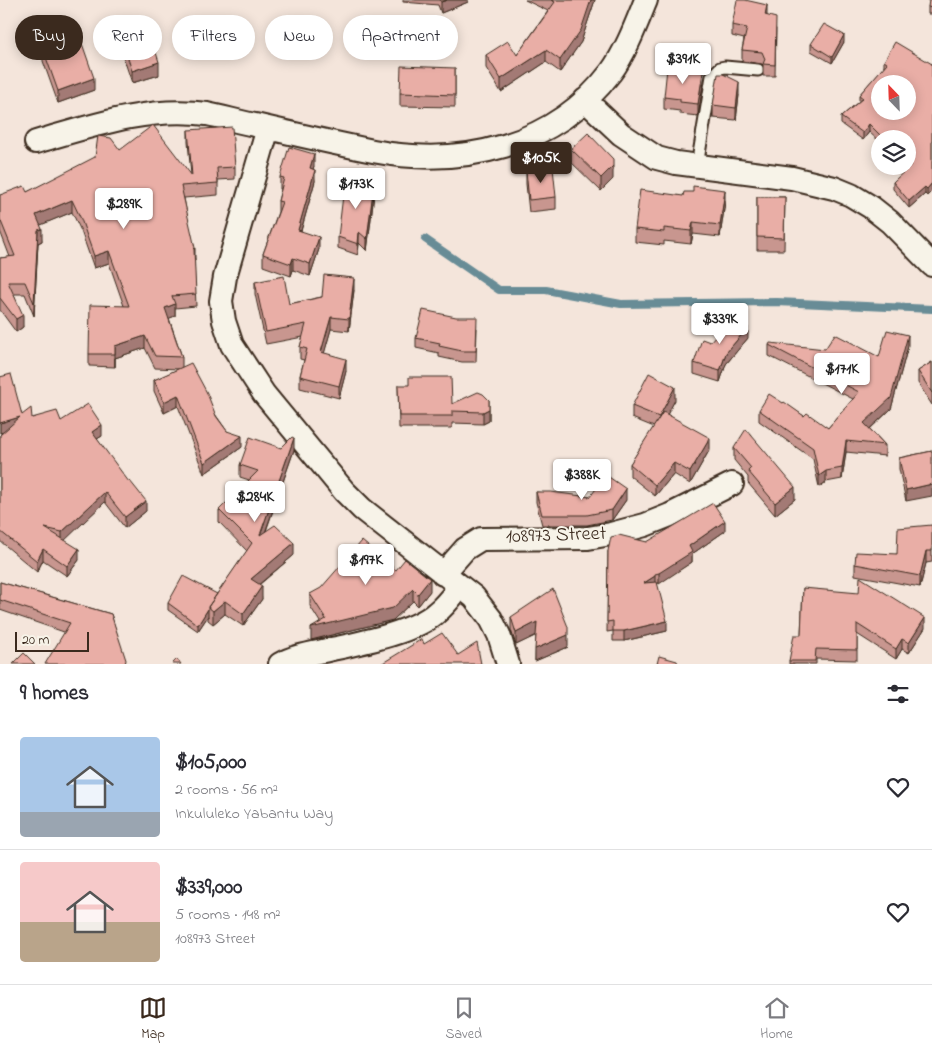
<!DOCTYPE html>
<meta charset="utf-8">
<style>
body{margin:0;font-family:"Indie Flower",sans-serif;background:#f7f7f7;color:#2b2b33;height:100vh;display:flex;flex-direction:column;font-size:19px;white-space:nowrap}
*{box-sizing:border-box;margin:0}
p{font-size:16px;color:#7c7c81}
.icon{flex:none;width:28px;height:28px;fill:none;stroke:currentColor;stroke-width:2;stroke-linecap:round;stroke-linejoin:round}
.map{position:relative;height:664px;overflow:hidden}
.drawer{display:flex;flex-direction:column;background:#fff;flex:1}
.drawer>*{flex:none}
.hud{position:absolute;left:15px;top:15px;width:500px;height:45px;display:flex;gap:10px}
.needle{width:32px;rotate:337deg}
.controls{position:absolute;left:871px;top:75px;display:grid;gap:10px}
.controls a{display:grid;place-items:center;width:45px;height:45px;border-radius:50%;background:#fff;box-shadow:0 2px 12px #0003;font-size:25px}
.scale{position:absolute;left:15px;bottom:12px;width:74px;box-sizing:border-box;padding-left:5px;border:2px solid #3b2a1e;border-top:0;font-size:14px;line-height:18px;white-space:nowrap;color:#3b2a1e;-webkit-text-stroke:4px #f7f3e8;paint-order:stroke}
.price{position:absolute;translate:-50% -42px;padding:0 11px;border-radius:5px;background:#fff;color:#222;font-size:16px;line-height:32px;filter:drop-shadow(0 1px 2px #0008)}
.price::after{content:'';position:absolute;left:50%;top:30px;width:15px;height:11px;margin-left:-8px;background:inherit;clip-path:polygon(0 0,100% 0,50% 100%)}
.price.selected{background:#3b2a1e;color:#fff}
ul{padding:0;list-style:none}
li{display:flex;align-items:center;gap:15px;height:125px;padding:0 20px}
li+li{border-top:1px solid #e1e1e2}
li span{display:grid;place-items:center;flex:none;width:140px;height:100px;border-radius:5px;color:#555}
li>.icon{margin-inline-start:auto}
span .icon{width:60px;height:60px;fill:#fffc;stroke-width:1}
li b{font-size:21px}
h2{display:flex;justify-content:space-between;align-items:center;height:60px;padding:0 20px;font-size:21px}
.pill{padding:0 18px;border-radius:22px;background:#fff;box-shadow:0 2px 12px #0003;font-size:18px;line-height:45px}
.pill.selected{background:#3b2a1e;color:#fff}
.tab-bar{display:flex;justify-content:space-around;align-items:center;height:70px;border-top:1px solid #e1e1e2;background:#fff;font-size:14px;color:#7c7c81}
.tab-bar a{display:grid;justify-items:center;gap:2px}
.tab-bar .selected{color:#3b2a1e}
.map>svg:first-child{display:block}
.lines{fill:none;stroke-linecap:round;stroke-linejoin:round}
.stream{stroke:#678c96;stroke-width:8}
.service-casing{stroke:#3b2a1e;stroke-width:15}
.minor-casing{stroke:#3b2a1e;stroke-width:26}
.service{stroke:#f7f3e8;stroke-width:11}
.minor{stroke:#f7f3e8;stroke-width:22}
.wall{fill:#c8968f;stroke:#3b2a1e}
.shaded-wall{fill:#a37a74;stroke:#3b2a1e}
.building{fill:#e9aea6;stroke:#3b2a1e;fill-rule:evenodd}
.labels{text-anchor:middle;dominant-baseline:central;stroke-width:4;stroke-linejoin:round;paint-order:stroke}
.street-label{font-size:20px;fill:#3b2a1e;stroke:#f7f3e8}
</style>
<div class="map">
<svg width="932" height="664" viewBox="0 0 932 664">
<rect width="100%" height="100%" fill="#f4e5db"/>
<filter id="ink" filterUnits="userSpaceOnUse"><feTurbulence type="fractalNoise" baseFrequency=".02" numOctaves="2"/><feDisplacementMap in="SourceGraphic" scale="10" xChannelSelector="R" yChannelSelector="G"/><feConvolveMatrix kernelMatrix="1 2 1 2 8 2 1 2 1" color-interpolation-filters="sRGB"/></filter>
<g filter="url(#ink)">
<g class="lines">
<!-- stream -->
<path class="stream" d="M425 239 499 290H546L621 304 777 302 932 309"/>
<defs>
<path id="service" d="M697 166 712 76 720 68 725 67 758 70"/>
<path id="minor" d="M585 100 621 134 657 158 676 163 792 178 834 188 851 195 871 207 890 222 932 265
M268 128 225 277 221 301 224 321 232 345 264 394 344 491 362 509 474 597 491 619 499 635 508 664
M36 142C91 126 148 106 207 114 223 117 239 122 255 125 294 134 334 143 373 151 462 168 554 147 611 72 626 52 637 22 646 0
M443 574 465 549 481 539 588 538 611 534 645 525 670 515 732 484
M280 664C296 655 315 653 332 649 360 643 416 632 437 612 446 605 453 595 460 586"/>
</defs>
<!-- service casing -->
<use href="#service" class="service-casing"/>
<!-- minor casing -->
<use href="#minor" class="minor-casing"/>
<!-- service -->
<use href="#service" class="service"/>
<!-- minor -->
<use href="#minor" class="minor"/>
</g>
<!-- wall -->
<path class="wall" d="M403 0H468V2L441 13 438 5 403 2Z
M525 0H595L581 42 560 72 546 62 501 92 486 68V55H517L548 11Z
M932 0V14H928V7Z
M767 16 776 29 775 76H763V65L762 64 742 61V50L744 39 732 36V25Z
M844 42 832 63 811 51V44Z
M124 46 159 75 132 83 124 59Z
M43 49 94 90 58 103 43 61Z
M884 61 932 64V191L927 196 925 194 909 208 893 189V182L908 169 905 166H908V139H880V142L869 132 863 140 841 124V117L859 101V95L884 67Z
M455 68V107L400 106V93Z
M703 85 698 116 680 114V111L664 109V97Z
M739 95 736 120 713 118V105Z
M188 130 235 167V179L218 180V195L184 198 195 260 194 261 196 306 175 308V316L169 318 182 357V367L227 431 242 447 204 474 178 406 164 413 154 391V380L179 369 155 368 145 348 115 358V367L89 366V354L124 306 109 263 94 268 81 231 72 212 40 225 42 241 38 243 34 316 25 294H14L23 327 16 332 0 310V258L10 257 0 231V195L27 192 120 150 191 175 188 142Z
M571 149 613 179 601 191 571 162Z
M314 166 313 169 315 181 301 231 319 249 310 276 293 270 291 276 263 266V254L278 212V201L281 189H280V177Z
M526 171 556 197V209L529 212 526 184Z
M374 194 367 251 359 243 358 255 338 248V237Z
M757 197H785L784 250H757Z
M725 202 720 237 693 234 691 244 664 241V245L635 242V229Z
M255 282 289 304 354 290 349 331 331 329 324 353 346 371 339 398 300 388V376L304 360 300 359V347L303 337 266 344 255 294Z
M477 328 476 362H462L439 357V353L416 348V338Z
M748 338 726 364 720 382 694 374V363Z
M769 345 879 357 908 346 891 409 870 429 885 445V456L846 452 842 479 826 482 819 487 813 459 759 421V410L783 403 804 416 828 428 853 399 769 356Z
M932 362V405L918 383V371Z
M0 377 22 415 32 418 61 421 102 436 97 439 146 511 125 528 105 502 64 540 79 560 67 576 43 560 37 572 0 541V435L4 432 0 433Z
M398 385 452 404 489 400V421L483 424 452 423V428H399Z
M675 400 667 414 710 449 690 484 674 474 655 496 630 476V464L654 427 632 418V406Z
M281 448 294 450 266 531 294 555 259 585 262 599 243 626 225 614 213 624 208 620V616L198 631 168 610V603L217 594 247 551 219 522V510L249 480 240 477V465Z
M734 448 795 499 775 515 748 483V477L734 460Z
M932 451 906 501 899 469V458Z
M536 492 590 497 626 500 612 520 587 525H542L536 502Z
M932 525V562L926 563 920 587 855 575V564L897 554Z
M725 531 692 554V562L657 584 667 631 624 641H613V631L607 632 608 551Z
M396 570 430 591 418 606 413 601 393 620 311 640 320 622 310 606V594Z
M0 582 111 614 126 664 64 632 0 610Z
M803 588 925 628 909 653 902 649 896 659 857 634V660L816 659V664H789V661L801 635Z
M511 617 568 647 535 661 536 635 516 645 511 630Z"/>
<!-- shaded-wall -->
<path class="shaded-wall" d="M447 0H468V2L441 13V2Z
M591 0H595L581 42 560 72V60Z
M767 5V16L765 15Z
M844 35V42L832 63V57Z
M546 50V62L501 92V79Z
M159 62V75L132 83V71Z
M703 72V85L698 116V104Z
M94 78V90L58 103V91Z
M739 82V95L736 120V108Z
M869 124V132L863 140V133Z
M314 154V166L310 180V168Z
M613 166V179L601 191V178Z
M315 170V181L298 241V230Z
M374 183V194L367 251V239Z
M932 183V191L927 196V189Z
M925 187V194L909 208V201Z
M725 190V202L720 237V225Z
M72 200V212L36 227V215Z
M693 222V234L691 244V231Z
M42 229V241L38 243 34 316V303L38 230Z
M359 232V243L358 255V244Z
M319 237V249L310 276V264Z
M195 248V260L194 261V249Z
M109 251V263L94 268V256Z
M293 258V270L291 276V264Z
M354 278V290L349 331V319Z
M175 304V316L165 320V308Z
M23 315V327L16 332V319Z
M331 317V329L321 365V352Z
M748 327V338L726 364 720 382V371L726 353Z
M908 335V346L891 409 864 434V423Z
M145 336V348L115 358V367V346Z
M346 359V371L339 398V386Z
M675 387V400L659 430V417Z
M178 395V406L164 413V402Z
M489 409V421L483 424V412Z
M20 417V428L0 433V423Z
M102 425V436L92 442V432Z
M242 436V447L204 474V463Z
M294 438V450L260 547V535Z
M710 438V449L690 484V472Z
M846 441V452L842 479V468Z
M674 463V474L655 496V485Z
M826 471V482L819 487V476Z
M932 484V496L906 501V490Z
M795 487V499L775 515V503Z
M626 489V500L612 520V510Z
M105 492V502L62 543V532Z
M146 501V511L125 528V517Z
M725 521V531L692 554V562L659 584V573L689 546Z
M294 543V555L251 591V579Z
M43 549V560L37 572V561Z
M79 549V560L67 576V566Z
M926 551V563L920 587V576Z
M655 576V586L644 583Z
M430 579V591L418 606V594Z
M262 586V599L243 626V614Z
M413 589V601L393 620 311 640V628Z
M225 601V614L213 624V611Z
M208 609V616L198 631V625Z
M925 618V628L909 653V643Z
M667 621V631L624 641V631Z
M537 622V635L516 645V633Z
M568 635V647L535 661V649Z
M902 639V649L896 659V649Z"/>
<!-- building -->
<path class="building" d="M440 0H447L441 2Z
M551 0H591L581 30 560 60 546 50 501 79 486 55 508 41 517 55 555 2Z
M737 0H745L767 5 765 15 776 18 775 65 763 64 765 59 762 52 742 50 747 28 732 25Z
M929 0H932V8L928 7Z
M824 24 844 35 832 57 811 44Z
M77 29 94 78 58 91 43 49Z
M151 37 159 62 132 71 124 46Z
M895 42 932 64V183L927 189 925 187 909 201 893 182 911 165 908 161V139H884L869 124 863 133 841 117 863 98 859 95 887 63 884 61ZM880 84H908V111H880Z
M401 66 455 68V95L400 93Z
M667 68 703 72 698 104 680 102V99L664 97Z
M718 74H723L739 82 736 108 713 105Z
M153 125 192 176 188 130 232 127 235 167 217 168 218 183 181 186 195 248 194 249 196 294 172 296 175 304 165 308 182 357 155 356 145 336 115 346V354H89L90 305 129 306 109 251 94 256 81 219 72 200 36 215 42 229 38 230 34 303 25 282H8L23 315 16 319 0 298V258L15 256 0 219V195L24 186 27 192 95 157 98 136 111 138 120 150Z
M588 133 613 159V166L601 178 571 149Z
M289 147 314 154 310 168 315 170 298 230 319 237 310 264 293 258 291 264 263 254 282 202 278 201 284 178 280 177Z
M553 168 556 197 529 200 526 171Z
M345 179 374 183 367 239 359 232 358 244 338 237Z
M693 186 725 190 720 225 693 222 691 231 664 228V232L635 229 640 190 683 196 684 192H693Z
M757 197H785L784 238 757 237Z
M324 275 354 278 349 319 331 317 321 352 346 359 339 386 300 376 307 349 300 347 306 324 266 332 255 282 284 276 289 304 322 297Z
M423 310 456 317H477L476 351H462L439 346 440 343 416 338Z
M733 315 748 327 726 353 720 371 694 363 702 339 710 342Z
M887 330 908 335 891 398 864 423 885 445 846 441 842 468 826 471 819 476 813 448 759 410 769 394 783 403 784 402 804 416 807 413 828 428 859 392 769 345 770 343 825 349 835 334 879 357Z
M932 362V393L918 371Z
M191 363 207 393 216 416 227 431 242 436 204 463 178 395 164 402 154 380Z
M649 373 675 387 659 417 632 406Z
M11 374 22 415 31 408 32 418 57 411 61 421 88 404 102 425 92 432 129 482 130 481 146 501 125 517 105 492 62 532 45 528 79 549 67 566 43 549 37 561 0 531V435L20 417 0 423V377Z
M409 377H451L452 404 478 392 483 394 489 400V409L483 412 452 411V416H399L398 385H409Z
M663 412 710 438 690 472 674 463 655 485 630 464Z
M746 429 795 487 775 503 748 471 751 468 734 448Z
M250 437 281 448 292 437 294 438 260 535 275 525 294 543 251 579 262 586 243 614 225 601 213 611 208 607 252 543 219 510 258 471 240 465Z
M932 451V484L906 490 899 458Z
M606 475 626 489 612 510 587 515H542L536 492H551L590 497Z
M713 503 725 521 689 546 692 552 659 573 655 574V576L644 583 657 582 667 621 624 631H613V621L607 622 608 551 611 537 619 535 647 542Z
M932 525V551H926L920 576 855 564 856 552 897 554 898 528Z
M362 541 396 570 405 559 430 579 418 594 413 589 393 608 311 628 326 619 310 594 321 588Z
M183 576 217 594 208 607V609L198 625 168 603Z
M860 577 925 618 909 643 902 639 896 649 857 624V650L816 649 815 661H789L794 635H801L803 588 859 593Z
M0 582 111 614 126 660 125 664H45L70 623 0 600Z
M553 589 568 627V635L535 649 537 622 516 633 511 617Z
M442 633 458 655 477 643 481 664H381L422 639 424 644Z
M24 653 35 664H13Z
M659 656 677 661 678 664H657Z
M177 659 181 664H172Z"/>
</g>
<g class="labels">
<!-- street labels -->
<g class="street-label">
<text transform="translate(556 536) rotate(-2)">108973 Street</text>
</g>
</g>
</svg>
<div class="controls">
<a><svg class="needle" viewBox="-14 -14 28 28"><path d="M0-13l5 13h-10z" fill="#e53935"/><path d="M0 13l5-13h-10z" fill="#7c7c81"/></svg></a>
<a><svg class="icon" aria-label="layers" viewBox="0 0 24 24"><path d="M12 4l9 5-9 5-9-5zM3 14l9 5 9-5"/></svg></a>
</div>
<div class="scale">20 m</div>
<b class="price" style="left:683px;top:85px">$391K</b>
<b class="price selected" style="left:541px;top:184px">$105K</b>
<b class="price" style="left:356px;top:210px">$173K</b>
<b class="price" style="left:124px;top:230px">$289K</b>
<b class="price" style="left:720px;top:345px">$339K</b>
<b class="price" style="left:842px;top:395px">$171K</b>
<b class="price" style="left:582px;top:501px">$388K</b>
<b class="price" style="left:255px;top:523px">$284K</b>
<b class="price" style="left:366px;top:586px">$197K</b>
<div class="hud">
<a class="pill selected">Buy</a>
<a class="pill">Rent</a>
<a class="pill">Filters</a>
<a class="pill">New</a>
<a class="pill">Apartment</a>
</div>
</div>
<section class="drawer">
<h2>9 homes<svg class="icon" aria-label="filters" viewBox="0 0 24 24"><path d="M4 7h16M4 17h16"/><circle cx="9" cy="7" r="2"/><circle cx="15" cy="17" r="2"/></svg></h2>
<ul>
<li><span style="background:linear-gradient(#a9c7e8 75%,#9aa5b1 0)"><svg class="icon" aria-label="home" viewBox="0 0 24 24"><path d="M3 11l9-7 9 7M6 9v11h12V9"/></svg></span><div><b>$105,000</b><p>2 rooms · 56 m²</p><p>Inkululeko Yabantu Way</p></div><svg class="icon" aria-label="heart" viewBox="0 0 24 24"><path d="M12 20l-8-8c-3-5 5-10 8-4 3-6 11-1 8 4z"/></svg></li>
<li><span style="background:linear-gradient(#f6c9c9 60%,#b9a48a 0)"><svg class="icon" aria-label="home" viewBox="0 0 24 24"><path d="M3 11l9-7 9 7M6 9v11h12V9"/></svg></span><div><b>$339,000</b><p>5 rooms · 148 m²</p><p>108973 Street</p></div><svg class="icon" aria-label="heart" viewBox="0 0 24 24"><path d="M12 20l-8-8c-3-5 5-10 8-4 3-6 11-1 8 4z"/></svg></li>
</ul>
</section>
<nav class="tab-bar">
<a class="selected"><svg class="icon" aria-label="map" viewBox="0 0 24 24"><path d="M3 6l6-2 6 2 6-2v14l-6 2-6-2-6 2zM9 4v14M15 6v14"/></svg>Map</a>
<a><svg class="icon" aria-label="saved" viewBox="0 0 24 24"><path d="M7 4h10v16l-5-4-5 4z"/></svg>Saved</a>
<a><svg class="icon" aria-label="home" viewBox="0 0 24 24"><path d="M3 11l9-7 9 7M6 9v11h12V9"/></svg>Home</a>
</nav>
